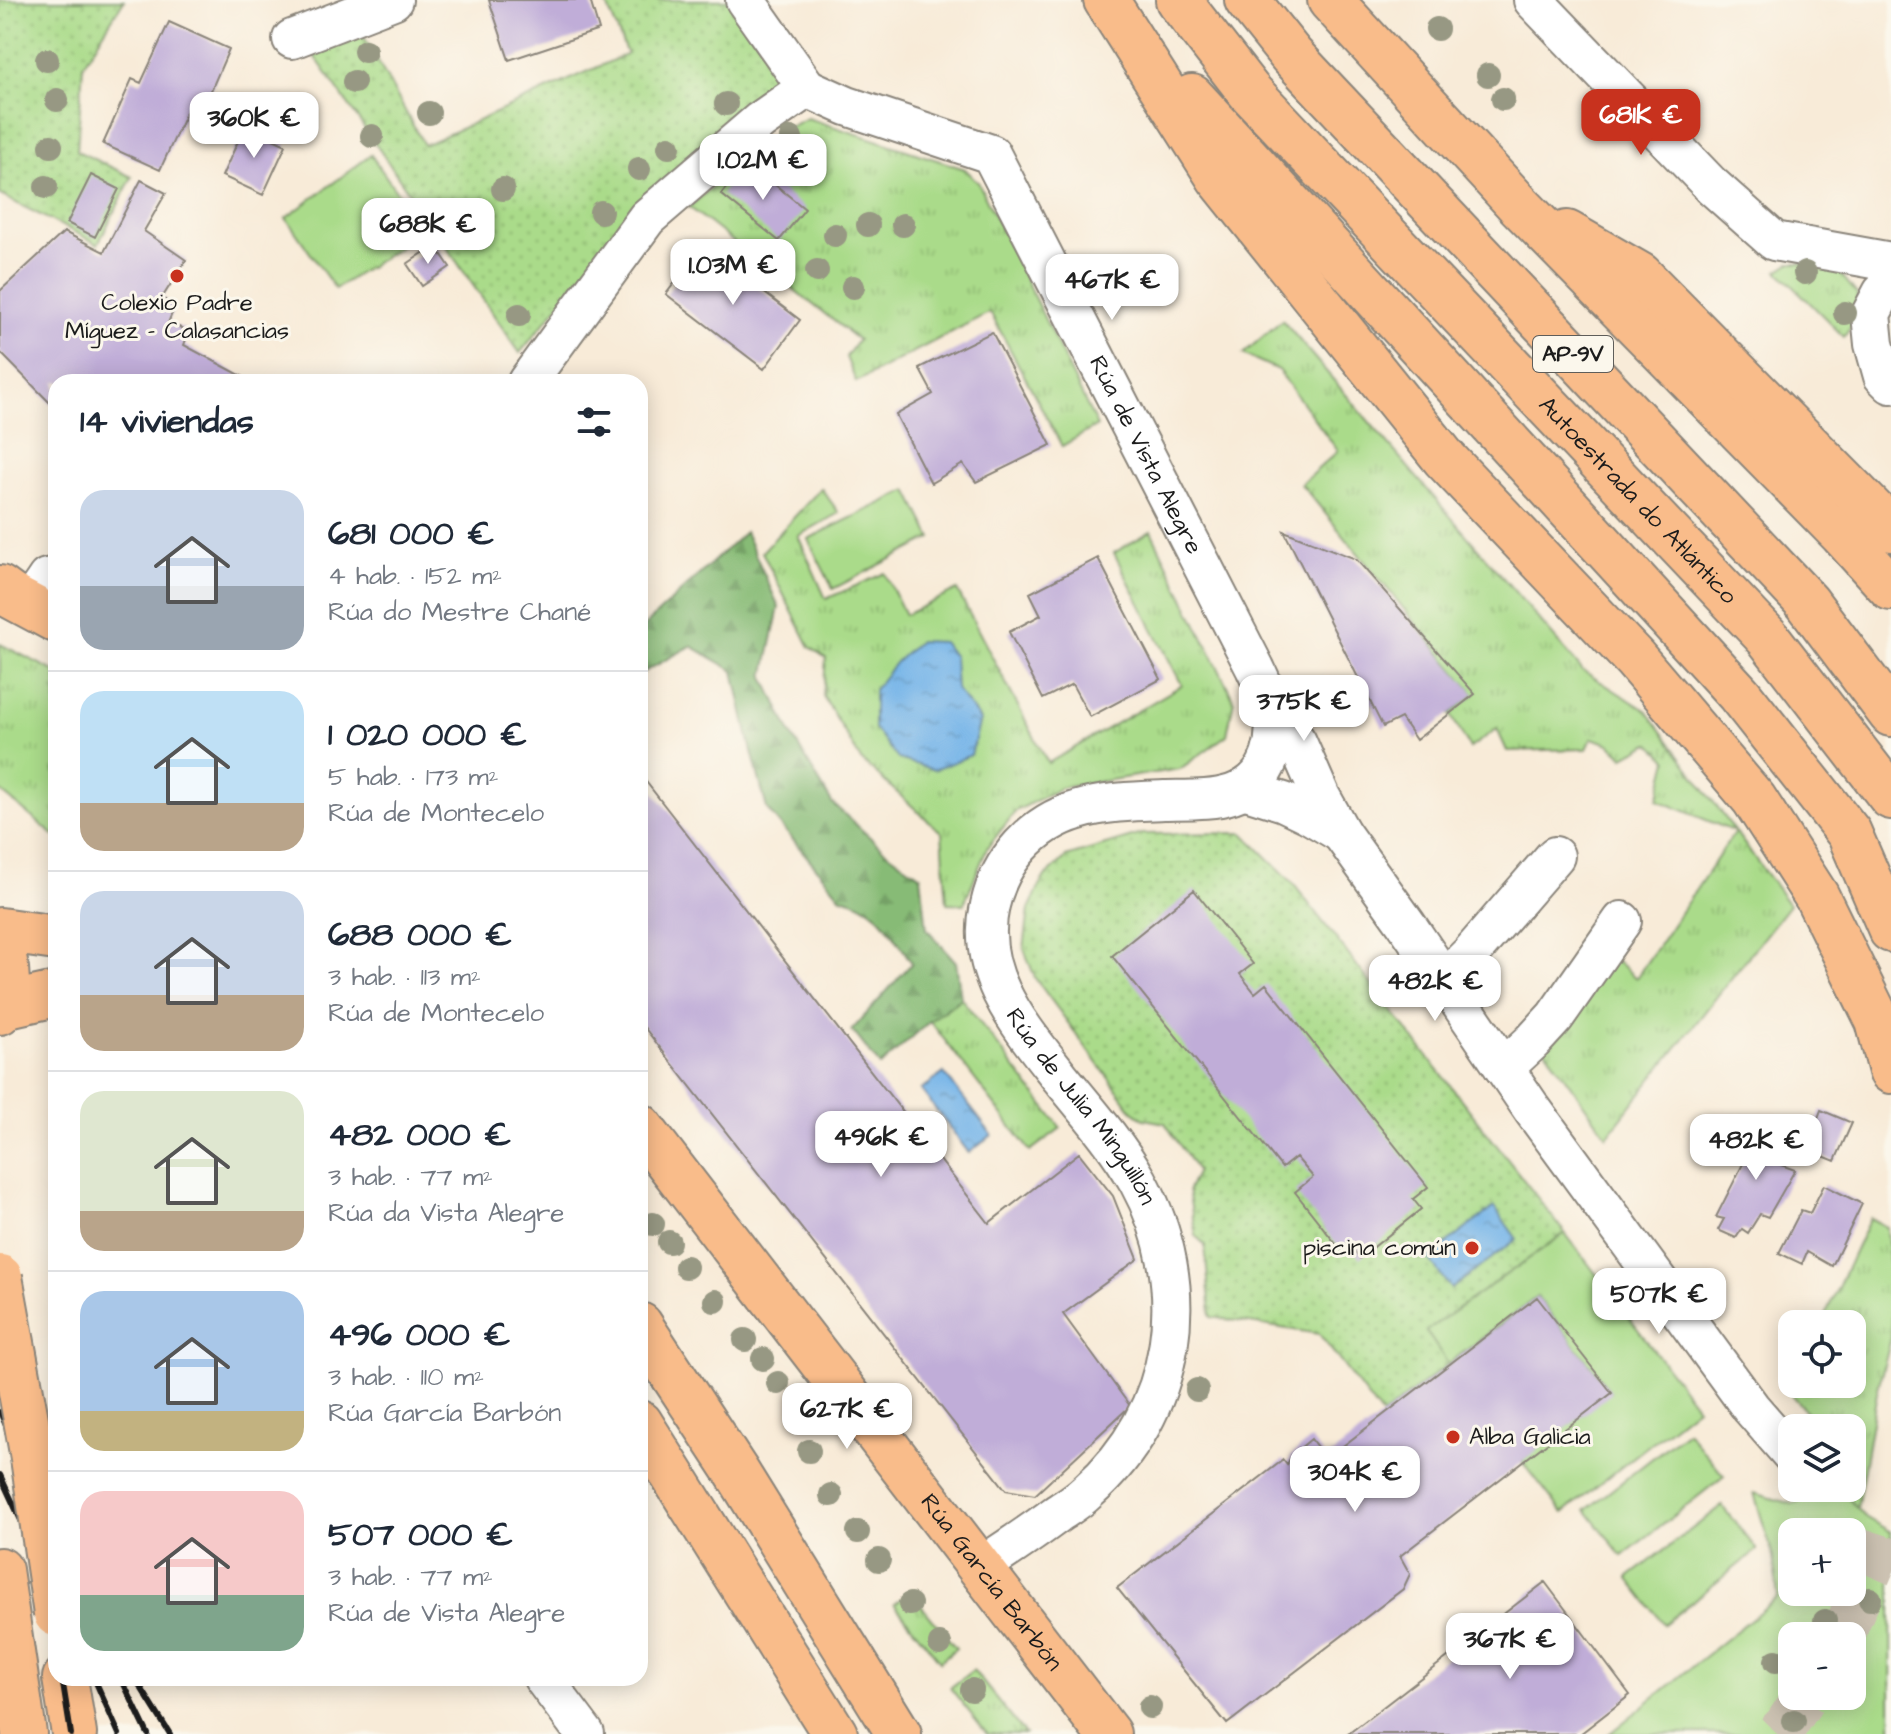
<!DOCTYPE html>
<html lang="es">
<meta charset="utf-8">
<style>
body{margin:0;font-family:"Architects Daughter",sans-serif;background:#f2f2f3;color:#1f2937;height:100vh;display:flex;flex-direction:column;font-size:30px;white-space:nowrap}
*{box-sizing:border-box;margin:0}
p{font-size:26px;color:#747a83}
.icon{flex:none;width:44px;height:44px;fill:none;stroke:currentColor;stroke-width:2;stroke-linecap:round;stroke-linejoin:round}
.map{position:relative;flex:1;overflow:hidden}
.side{position:absolute;left:48px;top:374px;width:600px;height:1312px;display:flex;flex-direction:column;background:#fff;border-radius:24px;box-shadow:0 4px 20px #0003}
.side>*{flex:none}
.controls{position:absolute;left:1778px;top:1310px;display:grid;gap:16px}
.controls a{display:grid;place-items:center;width:88px;height:88px;border-radius:16px;background:#fff;box-shadow:0 4px 20px #0003;font-size:40px}
.price{position:absolute;translate:-50% -68px;padding:0 18px;border-radius:16px;background:#fff;color:#222;font-size:26px;line-height:52px;filter:drop-shadow(0 2px 4px #0008)}
.price::after{content:'';position:absolute;left:50%;top:48px;width:24px;height:18px;margin-left:-12px;background:inherit;clip-path:polygon(0 0,100% 0,50% 100%)}
.price.active{background:#c8321e;color:#fff}
ul{padding:0;list-style:none}
li{display:flex;align-items:center;gap:24px;height:200px;padding:0 32px}
li+li{border-top:2px solid #e0e1e3}
li span{display:grid;place-items:center;flex:none;width:224px;height:160px;border-radius:24px;color:#555}
li>.icon{margin-inline-start:auto}
span .icon{width:96px;height:96px;fill:#fffc;stroke-width:1}
li b{font-size:34px}
h2{display:flex;justify-content:space-between;align-items:center;height:96px;padding:0 32px;font-size:34px}
.map>svg:first-child{display:block}
.grass{fill:url(#grass-tufts);stroke:#637c53;stroke-width:2}
.forest{fill:url(#forest-firs);stroke:#526c49;stroke-width:2}
.park{fill:#aadb8a;stroke:#637c53;stroke-width:2;fill-rule:evenodd}
.garden{fill:url(#garden-dots);stroke:#637c53;stroke-width:2}
.water{fill:url(#water-ripples);stroke:#486882;stroke-width:2}
.building{fill:#c0add8}
.lines{fill:none;stroke-linecap:round;stroke-linejoin:round}
.highway-tunnel{stroke:#ccc2b2;stroke-width:44;stroke-dasharray:44 22;stroke-linecap:butt}
.minor-casing{stroke:#8a847a;stroke-width:42}
.major-casing{stroke:#8a847a;stroke-width:48}
.highway-casing{stroke:#8a847a;stroke-width:48}
.minor{stroke:#fff;stroke-width:38}
.major{stroke:#f9bc8a;stroke-width:44}
.highway{stroke:#f9bc8a;stroke-width:44}
.rail{stroke:#1c1c1c;stroke-width:6}
.major-bridge-casing{stroke:#8a847a;stroke-width:48;stroke-linecap:butt}
.major-bridge{stroke:#f9bc8a;stroke-width:44}
.tree{fill:#979883}
.poi-dot{fill:#c8321e;stroke:#fbf7ec;stroke-width:3}
.labels{text-anchor:middle;dominant-baseline:central;stroke-width:6;stroke-linejoin:round;paint-order:stroke}
.shield{fill:#fbf7ec;stroke:#5f5e5a;stroke-width:2}
.shield-label{font-size:22px;font-weight:bold;fill:#1c1c1c}
.poi-label{font-size:24px;fill:#1c1c1c;stroke:#fbf7ec}
.street-label{font-size:24px;fill:#1c1c1c;stroke:#fbf7ec}
</style>
<div class="map">
<svg width="1891" height="1734" viewBox="0 0 1891 1734">
<defs>
<pattern id="grass-tufts" width="24" height="20" patternUnits="userSpaceOnUse" patternTransform="scale(2)"><rect width="24" height="20" fill="#aadb8a"/><path d="M3 7l-1-3M5 7V3M7 7l1-3M15 17l-1-3M17 17v-4M19 17l1-3" fill="none" stroke="#92bb76"/></pattern>
<pattern id="forest-firs" width="22" height="20" patternUnits="userSpaceOnUse" patternTransform="scale(2)"><rect width="22" height="20" fill="#87bb76"/><path d="M5 1l3.5 6h-7zM16 11l3.5 6h-7z" fill="#74a066"/></pattern>
<pattern id="garden-dots" width="8" height="8" patternUnits="userSpaceOnUse" patternTransform="scale(2)"><rect width="8" height="8" fill="#aadb8a"/><path d="M2 2h.1M6 6h.1" fill="none" stroke="#92bb76" stroke-width="1.8" stroke-linecap="round"/></pattern>
<pattern id="water-ripples" width="26" height="14" patternUnits="userSpaceOnUse" patternTransform="scale(2)"><rect width="26" height="14" fill="#74b4e8"/><path d="M2 4q2-2 4 0t4 0M15 11q2-2 4 0t4 0" fill="none" stroke="#649ac6"/></pattern>
</defs>
<rect width="100%" height="100%" fill="#fbf7ec"/>
<filter id="ink" filterUnits="userSpaceOnUse"><feTurbulence type="fractalNoise" baseFrequency=".0125" numOctaves="2"/><feDisplacementMap in="SourceGraphic" scale="16" xChannelSelector="R" yChannelSelector="G"/><feConvolveMatrix kernelMatrix="1 2 1 2 8 2 1 2 1" color-interpolation-filters="sRGB"/></filter>
<filter id="wash" filterUnits="userSpaceOnUse"><feTurbulence type="fractalNoise" baseFrequency=".006" numOctaves="4" result="noise"/><feDisplacementMap in="SourceGraphic" scale="32" xChannelSelector="R" yChannelSelector="G"/><feGaussianBlur stdDeviation="1.8" result="paint"/><feColorMatrix in="noise" values="0 0 0 0 0 0 0 0 0 0 0 0 0 0 0 0 0 1.4 0 .05"/><feComposite in="paint" operator="in"/></filter>
<g filter="url(#wash)">
<rect width="100%" height="100%" fill="#f8ebd8"/>
<!-- grass -->
<path class="grass" d="M807 118 965 169 978 182 1097 426 1062 446 990 312 856 382 846 357 858 340 689 207 775 134Z
M1790 263H1813L1840 273 1857 294V318L1844 337 1778 271Z
M1282 320 1582 670 1647 711 1789 905 1607 1136 1542 1045 1612 957 1636 978 1735 832 1658 800 1668 760 1650 743 1624 757 1610 744 1592 738 1587 749 1507 751 1497 729 1470 748 1450 714 1474 694 1301 484 1338 451 1278 370 1243 354Z
M821 488 839 513 798 536 826 599 885 573 905 615 957 590 1048 763 1182 685 1114 553 1151 531 1234 700 1227 735 1180 769 1060 788 1016 811 987 848 964 904 947 903 942 833 861 760 823 696 826 658 810 647 762 552Z
M0 644 56 672V837L0 791Z
M961 998 1061 1128 1030 1151 930 1021Z
M1870 1218 1887 1227 1891 1292V1338L1877 1392 1857 1509 1839 1488H1852V1428H1820L1789 1392 1793 1384H1852V1324H1821Z
M910 1592 956 1648 940 1661 894 1604Z
M973 1670 1025 1734H987L950 1688Z"/>
<!-- forest -->
<path class="forest" d="M745 532 779 607 764 677 791 734 832 803 883 849 921 876 927 929 956 962 961 998 930 1021 880 1066 852 1030 912 963C890 931 881 906 841 897L767 809 750 744 734 671 691 646 640 674V630Z"/>
<!-- park -->
<path class="park" d="M371 155 424 231 335 289 286 218Z
M908 490 932 538 833 589 808 539Z
M1565 1233 1697 1407 1563 1513 1522 1461 1611 1392 1537 1297 1448 1364 1425 1331Z
M1687 1431 1724 1476 1622 1556 1586 1510Z
M1827 1488H1839L1865 1517 1891 1532V1734H1609L1778 1597 1773 1556 1754 1493 1792 1504 1820 1494ZM1852 1532V1592H1792V1532ZM1852 1636V1696H1792V1636Z
M1722 1506 1757 1550 1664 1624 1628 1578Z"/>
<!-- garden -->
<path class="garden" d="M0 0H124L83 65 77 151 132 177 98 244 0 195Z
M605 0H729L787 83 635 211 520 353 309 48 358 26 424 145 627 54Z
M1243 833 1291 881 1565 1233 1426 1331 1448 1364 1382 1416 1319 1334 1211 1317 1205 1245 1196 1236 1188 1190 1197 1171 1165 1123 1144 1119 1133 1111 1035 978 1024 949 1029 909 1043 879 1066 857 1142 834Z"/>
<!-- water -->
<path class="water" d="M919 641 943 642 954 657 956 689 980 720 971 755 934 770 898 759 874 728V690L896 662Z
M944 1073 992 1135 969 1153 921 1090Z
M1494 1207 1517 1239 1451 1289 1428 1258Z"/>
<g id="blocks">
<!-- building -->
<path class="building" d="M489 0H590L599 30 509 60Z
M169 22 229 49 203 109 190 104 160 170 103 144 132 79 141 83Z
M245 126 286 145 263 195 222 176Z
M747 162 805 209 779 241 721 194Z
M91 175 119 189 95 237 67 223Z
M141 180 166 193 144 231 186 260 162 298 175 306 168 323 189 331 184 345 253 382H56V409L0 352V291L64 232 104 252Z
M435 245 450 267 422 286 407 264Z
M703 246 800 320 764 369 666 294Z
M992 332 1051 445 976 482 963 464 931 483 896 415 933 394 919 368Z
M1284 531 1356 559 1475 694 1416 740 1401 718 1383 727Z
M1098 558 1161 679 1090 717 1072 684 1043 699 1009 632 1041 615 1030 593Z
M640 774 989 1223 1079 1153 1113 1196 1138 1259 1063 1314 1130 1406 1035 1495 1006 1490 640 1022Z
M1194 890 1253 964 1240 974 1255 993 1266 984 1428 1187 1413 1199 1421 1209 1360 1258 1348 1243 1340 1249 1295 1192 1313 1177 1296 1157 1282 1168 1112 956Z
M1821 1110 1852 1123 1835 1161 1818 1154 1822 1142 1811 1137Z
M1751 1123 1792 1147 1781 1165 1795 1170 1768 1217 1760 1214 1748 1233 1742 1229 1736 1238 1718 1230 1724 1219 1716 1217 1747 1156 1735 1153Z
M1824 1185 1862 1204 1832 1266 1807 1252 1802 1264 1779 1253 1801 1210 1810 1213Z
M1537 1297 1612 1393 1400 1556 1410 1574 1403 1589 1227 1724 1117 1588 1283 1460 1287 1465 1292 1455 1311 1439 1326 1459Z
M1545 1582 1630 1695 1580 1734H1348Z"/>
</g>
</g>
<g filter="url(#ink)">
<use href="#blocks" fill-opacity="0" stroke="#8a847a" stroke-width="2"/>
<g class="lines">
<!-- highway-tunnel -->
<path class="highway-tunnel" d="M1842 1636 1879 1551 1891 1514
M1777 1734 1786 1725 1805 1696"/>
<defs>
<g id="minor">
<path d="M745 0 807 88"/>
<path d="M1533 0 1710 184 1774 241 1891 262"/>
<path d="M292 39 393 0"/>
<path id="s1" d="M807 88 847 106 991 154 1255 668C1269 698 1282 722 1270 756 1254 804 1205 799 1164 800 1138 801 1102 802 1078 810 1033 823 1000 860 990 905 974 974 1021 1027 1060 1077 1087 1110 1117 1144 1138 1181 1196 1287 1178 1412 1087 1492 1078 1501 1067 1507 1057 1514 1032 1533 1006 1550 980 1567"/>
<path d="M1891 285 1882 293 1871 314 1874 344 1883 376 1891 384"/>
<path d="M527 382 647 218 760 121 807 88"/>
<path d="M28 606 47 578 56 576"/>
<path d="M1274 709 1297 742 1321 797 1341 833 1407 925 1532 1109 1751 1408 1792 1455"/>
<path d="M1243 789 1284 802 1307 813 1341 833"/>
<path d="M1444 980 1471 953 1555 856"/>
<path d="M1504 1068 1533 1041 1555 1017 1622 921"/>
<path d="M543 1678 585 1734"/>
</g>
<g id="major">
<path d="M0 588 11 596 56 620"/>
<path d="M0 945C8 966 10 990 0 1012"/>
<path id="s2" d="M640 1126 1108 1734"/>
<path d="M0 1570 24 1734"/>
<path d="M65 1678 74 1734"/>
</g>
<g id="highway">
<path d="M1106 0 1219 178 1444 458 1635 659 1754 799 1817 897 1878 1021 1891 1071"/>
<path id="s3" d="M1178 0 1249 91 1768 638 1891 797"/>
<path d="M1247 0 1291 55 1807 602 1891 714"/>
<path d="M1330 0 1517 203 1842 534 1891 588"/>
<path d="M1192 97 1739 694 1849 833 1891 930"/>
<path d="M1567 233 1640 275 1891 529"/>
<path d="M0 930 56 938"/>
<path d="M3 1006 56 994"/>
<path d="M640 1325 736 1471 899 1734"/>
<path d="M640 1423 835 1734"/>
</g>
</defs>
<!-- minor casing -->
<use href="#minor" class="minor-casing"/>
<!-- major casing -->
<use href="#major" class="major-casing"/>
<!-- highway casing -->
<use href="#highway" class="highway-casing"/>
<!-- minor -->
<use href="#minor" class="minor"/>
<!-- major -->
<use href="#major" class="major"/>
<!-- highway -->
<use href="#highway" class="highway"/>
<!-- rail -->
<path class="rail" d="M0 1412 56 1539
M0 1475 56 1596
M45 1583 56 1646
M62 1678 71 1734
M94 1678 119 1734
M121 1678 148 1734
M135 1678 170 1734"/>
<defs>
<path id="major-bridge" d="M0 1277 33 1458 56 1614"/>
</defs>
<!-- major-bridge casing -->
<use href="#major-bridge" class="major-bridge-casing"/>
<!-- major-bridge -->
<use href="#major-bridge" class="major-bridge"/>
</g>
<!-- trees -->
<g class="tree">
<circle cx="1437" cy="29" r="12"/>
<circle cx="365" cy="51" r="12"/>
<circle cx="47" cy="60" r="12"/>
<circle cx="1488" cy="75" r="12"/>
<circle cx="354" cy="82" r="12"/>
<circle cx="1503" cy="99" r="12"/>
<circle cx="57" cy="100" r="12"/>
<circle cx="726" cy="104" r="12"/>
<circle cx="429" cy="113" r="12"/>
<circle cx="372" cy="136" r="12"/>
<circle cx="791" cy="138" r="12"/>
<circle cx="51" cy="146" r="12"/>
<circle cx="669" cy="147" r="12"/>
<circle cx="639" cy="169" r="12"/>
<circle cx="46" cy="187" r="12"/>
<circle cx="503" cy="189" r="12"/>
<circle cx="601" cy="212" r="12"/>
<circle cx="868" cy="225" r="12"/>
<circle cx="903" cy="225" r="12"/>
<circle cx="835" cy="235" r="12"/>
<circle cx="817" cy="271" r="12"/>
<circle cx="1805" cy="273" r="12"/>
<circle cx="853" cy="287" r="12"/>
<circle cx="1845" cy="313" r="12"/>
<circle cx="519" cy="315" r="12"/>
<circle cx="653" cy="1224" r="12"/>
<circle cx="669" cy="1242" r="12"/>
<circle cx="686" cy="1267" r="12"/>
<circle cx="715" cy="1301" r="12"/>
<circle cx="745" cy="1340" r="12"/>
<circle cx="763" cy="1359" r="12"/>
<circle cx="778" cy="1383" r="12"/>
<circle cx="1197" cy="1390" r="12"/>
<circle cx="809" cy="1451" r="12"/>
<circle cx="831" cy="1495" r="12"/>
<circle cx="858" cy="1532" r="12"/>
<circle cx="879" cy="1560" r="12"/>
<circle cx="1870" cy="1599" r="12"/>
<circle cx="910" cy="1604" r="12"/>
<circle cx="1825" cy="1621" r="12"/>
<circle cx="940" cy="1644" r="12"/>
<circle cx="1776" cy="1661" r="12"/>
<circle cx="972" cy="1690" r="12"/>
<circle cx="1150" cy="1707" r="12"/>
<circle cx="1794" cy="1721" r="12"/>
</g>
</g>
<!-- markers -->
<g class="poi-dot">
<circle cx="177" cy="276" r="8"/>
<circle cx="1472" cy="1248" r="8"/>
<circle cx="1453" cy="1437" r="8"/>
</g>
<g class="labels">
<!-- shield labels -->
<rect class="shield" x="1533" y="336" width="80" height="36" rx="6"/>
<g class="shield-label">
<text x="1573" y="354">AP-9V</text>
</g>
<!-- poi labels -->
<g class="poi-label">
<text x="177" y="303">Colexio Padre<tspan x="177" dy="28">Míguez - Calasancias</tspan></text>
<text x="1456" y="1248" text-anchor="end">piscina común</text>
<text x="1469" y="1437" text-anchor="start">Alba Galicia</text>
</g>
<!-- street labels -->
<g class="street-label">
<text stroke="none"><textPath href="#s1" startOffset="534">Rúa de Vista Alegre</textPath></text>
<text stroke="none"><textPath href="#s3" startOffset="680">Autoestrada do Atlántico</textPath></text>
<text stroke="none"><textPath href="#s1" startOffset="1442">Rúa de Julia Minguillón</textPath></text>
<text stroke="none"><textPath href="#s2" startOffset="576">Rúa García Barbón</textPath></text>
</g>
</g>
</svg>
<div class="controls">
<a><svg class="icon" aria-label="locate" viewBox="0 0 24 24"><circle cx="12" cy="12" r="6"/><path d="M12 2v4M12 18v4M2 12h4M18 12h4"/></svg></a>
<a><svg class="icon" aria-label="layers" viewBox="0 0 24 24"><path d="M12 4l9 5-9 5-9-5zM3 14l9 5 9-5"/></svg></a>
<a>+</a>
<a>−</a>
</div>
<b class="price active" style="left:1641px;top:157px">681K €</b>
<b class="price" style="left:254px;top:160px">360K €</b>
<b class="price" style="left:763px;top:202px">1.02M €</b>
<b class="price" style="left:428px;top:266px">688K €</b>
<b class="price" style="left:733px;top:307px">1.03M €</b>
<b class="price" style="left:1112px;top:322px">467K €</b>
<b class="price" style="left:1304px;top:743px">375K €</b>
<b class="price" style="left:1435px;top:1023px">482K €</b>
<b class="price" style="left:881px;top:1179px">496K €</b>
<b class="price" style="left:1756px;top:1182px">482K €</b>
<b class="price" style="left:1659px;top:1336px">507K €</b>
<b class="price" style="left:847px;top:1451px">627K €</b>
<b class="price" style="left:1355px;top:1514px">304K €</b>
<b class="price" style="left:1510px;top:1681px">367K €</b>
<section class="side">
<h2>14 viviendas<svg class="icon" aria-label="filters" viewBox="0 0 24 24"><path d="M4 7h16M4 17h16"/><circle cx="9" cy="7" r="2"/><circle cx="15" cy="17" r="2"/></svg></h2>
<ul>
<li><span style="background:linear-gradient(#c9d6e8 60%,#9aa5b1 0)"><svg class="icon" aria-label="home" viewBox="0 0 24 24"><path d="M3 11l9-7 9 7M6 9v11h12V9"/></svg></span><div><b>681 000 €</b><p>4 hab. · 152 m²</p><p>Rúa do Mestre Chané</p></div></li>
<li><span style="background:linear-gradient(#bfe0f5 70%,#b9a48a 0)"><svg class="icon" aria-label="home" viewBox="0 0 24 24"><path d="M3 11l9-7 9 7M6 9v11h12V9"/></svg></span><div><b>1 020 000 €</b><p>5 hab. · 173 m²</p><p>Rúa de Montecelo</p></div></li>
<li><span style="background:linear-gradient(#c9d6e8 65%,#b9a48a 0)"><svg class="icon" aria-label="home" viewBox="0 0 24 24"><path d="M3 11l9-7 9 7M6 9v11h12V9"/></svg></span><div><b>688 000 €</b><p>3 hab. · 113 m²</p><p>Rúa de Montecelo</p></div></li>
<li><span style="background:linear-gradient(#dfe7d0 75%,#b9a48a 0)"><svg class="icon" aria-label="home" viewBox="0 0 24 24"><path d="M3 11l9-7 9 7M6 9v11h12V9"/></svg></span><div><b>482 000 €</b><p>3 hab. · 77 m²</p><p>Rúa da Vista Alegre</p></div></li>
<li><span style="background:linear-gradient(#a9c7e8 75%,#c2b280 0)"><svg class="icon" aria-label="home" viewBox="0 0 24 24"><path d="M3 11l9-7 9 7M6 9v11h12V9"/></svg></span><div><b>496 000 €</b><p>3 hab. · 110 m²</p><p>Rúa García Barbón</p></div></li>
<li><span style="background:linear-gradient(#f6c9c9 65%,#7fa58c 0)"><svg class="icon" aria-label="home" viewBox="0 0 24 24"><path d="M3 11l9-7 9 7M6 9v11h12V9"/></svg></span><div><b>507 000 €</b><p>3 hab. · 77 m²</p><p>Rúa de Vista Alegre</p></div></li>
</ul>
</section>
</div>
